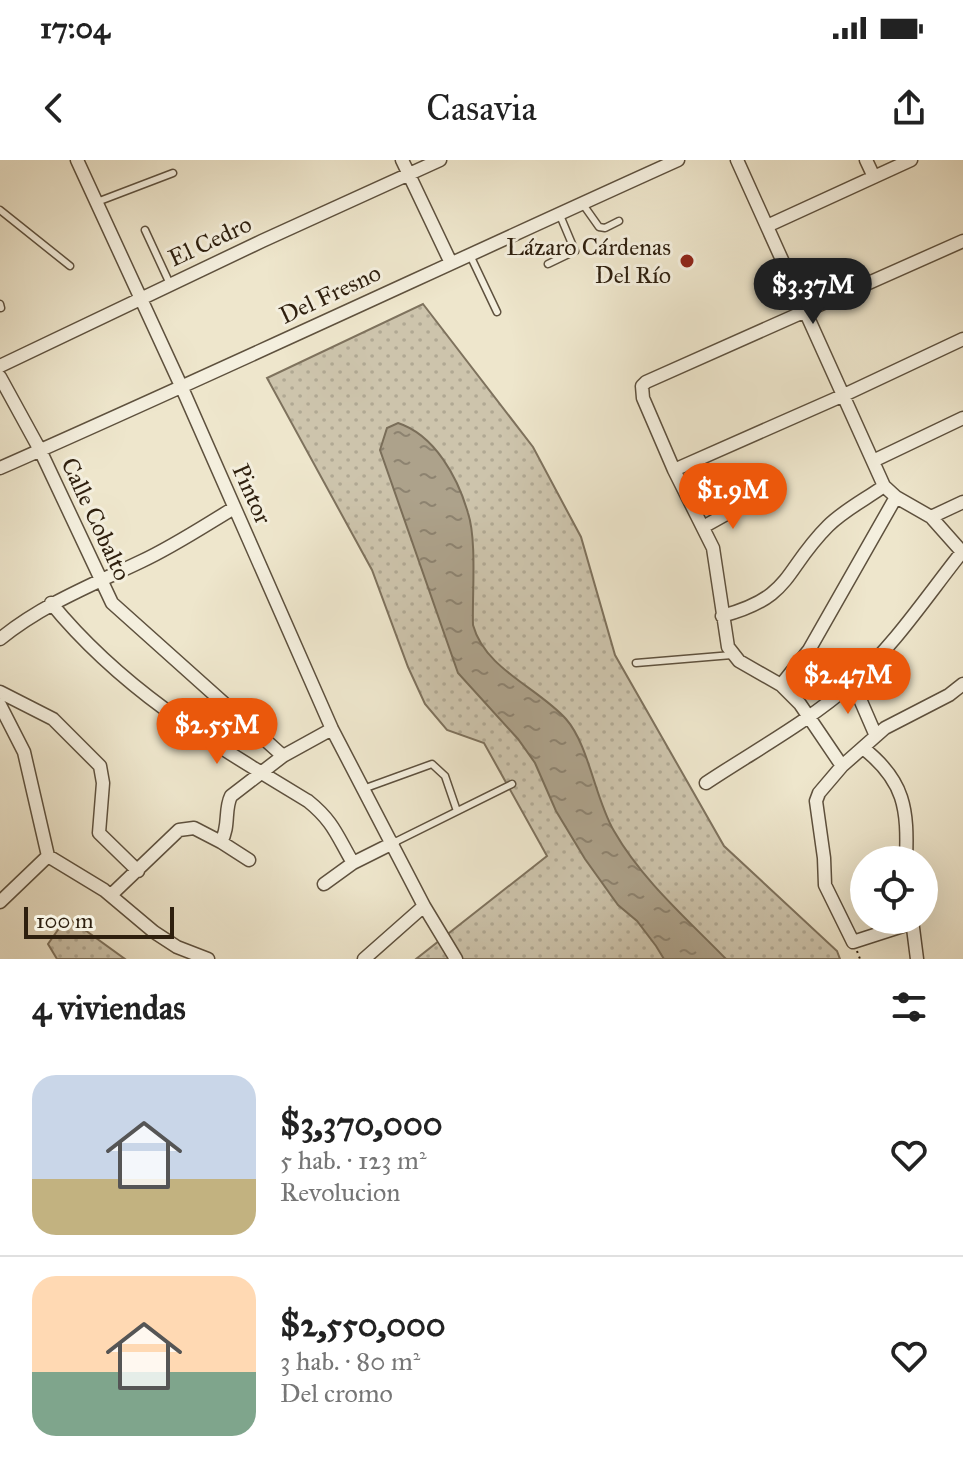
<!DOCTYPE html>
<html lang="es">
<meta charset="utf-8">
<style>
body{margin:0;font-family:"IM FELL Great Primer",serif;background:#f6f6f6;color:#222;height:100vh;display:flex;flex-direction:column;font-size:30px;white-space:nowrap}
*{box-sizing:border-box;margin:0}
p{font-size:26px;color:#767676}
.icon{flex:none;width:44px;height:44px;fill:none;stroke:currentColor;stroke-width:2;stroke-linecap:round;stroke-linejoin:round}
.map{position:relative;height:799px;overflow:hidden}
.details{display:flex;flex-direction:column;background:#fff;flex:1}
.details>*{flex:none}
.tools{position:absolute;left:850px;top:686px;display:grid;gap:16px}
.tools a{display:grid;place-items:center;width:88px;height:88px;border-radius:50%;background:#fff;box-shadow:0 8px 32px #0002;font-size:40px}
.scale{position:absolute;left:24px;bottom:20px;width:150px;box-sizing:border-box;padding-left:8px;border:4px solid #2e1f0e;border-top:0;font-size:22px;line-height:28px;white-space:nowrap;color:#2e1f0e;-webkit-text-stroke:6px #f4efde;paint-order:stroke}
.price{position:absolute;translate:-50% -68px;padding:0 18px;border-radius:28px;background:#ea580c;color:#fff;font-size:26px;line-height:52px;filter:drop-shadow(0 2px 4px #0008)}
.price::after{content:'';position:absolute;left:50%;top:48px;width:24px;height:18px;margin-left:-12px;background:inherit;clip-path:polygon(0 0,100% 0,50% 100%)}
.price.on{background:#222;color:#fff}
ul{padding:0;list-style:none}
li{display:flex;align-items:center;gap:24px;height:200px;padding:0 32px}
li+li{border-top:2px solid #e0e0e0}
li span{display:grid;place-items:center;flex:none;width:224px;height:160px;border-radius:24px;color:#555}
li>.icon{margin-inline-start:auto}
span .icon{width:96px;height:96px;fill:#fffc;stroke-width:1}
li b{font-size:34px}
h2{display:flex;justify-content:space-between;align-items:center;height:96px;padding:0 32px;font-size:34px}
.status{display:flex;justify-content:space-between;align-items:center;height:56px;padding:0 40px;background:#fff;direction:ltr}
.status svg{height:22px;fill:currentColor}
header{display:flex;justify-content:space-between;align-items:center;height:104px;padding:0 32px;background:#fff;font-size:36px;font-weight:600}
.map>svg:first-child{display:block}
.grass{fill:url(#grass-dots);stroke:#7e725d;stroke-width:2}
.water{fill:url(#water-ripples);stroke:#7a6e59;stroke-width:2}
.lines{fill:none;stroke-linecap:round;stroke-linejoin:round}
.service-casing{stroke:#5e513e;stroke-width:9}
.minor-casing{stroke:#5e513e;stroke-width:15}
.path{stroke:#2e1f0e;stroke-width:2;stroke-dasharray:2 4;stroke-linecap:butt}
.service{stroke:#f4efde;stroke-width:6}
.minor{stroke:#f4efde;stroke-width:12}
.poi-dot{fill:#8f2418;stroke:#f4efde;stroke-width:3}
.labels{text-anchor:middle;dominant-baseline:central;stroke-width:6;stroke-linejoin:round;paint-order:stroke}
.street-label{font-size:24px;fill:#2e1f0e;stroke:#f4efde}
.poi-label{font-size:24px;fill:#2e1f0e;stroke:#f4efde;text-anchor:end}
</style>
<div class="status"><b>17:04</b><svg viewBox="0 0 49 12"><path d="M0 12V9h3v3zM5 12V6h3v6zM10 12V3h3v9zM15 12V0h3v12zM26 1h20v11H26zM47 4h2v5h-2z"/></svg></div>
<header><svg class="icon" aria-label="back" viewBox="0 0 24 24"><path d="M15 5l-7 7 7 7"/></svg>Casavia<svg class="icon" aria-label="share" viewBox="0 0 24 24"><path d="M12 15V3M7 8l5-5 5 5M5 13v7h14v-7"/></svg></header>
<div class="map">
<svg width="963" height="799" viewBox="0 0 963 799">
<defs>
<pattern id="grass-dots" width="8" height="8" patternUnits="userSpaceOnUse" patternTransform="scale(2)"><rect width="8" height="8" fill="#cdc4ac"/><path d="M2 2h.1M6 6h.1" fill="none" stroke="#b0a893" stroke-width="1.8" stroke-linecap="round"/></pattern>
<pattern id="water-ripples" width="26" height="14" patternUnits="userSpaceOnUse" patternTransform="scale(2)"><rect width="26" height="14" fill="#ada28b"/><path d="M2 4q2-2 4 0t4 0M15 11q2-2 4 0t4 0" fill="none" stroke="#8d8370"/></pattern>
</defs>
<rect width="100%" height="100%" fill="#eee6cc"/>
<filter id="stains"><feTurbulence type="fractalNoise" baseFrequency=".0025" numOctaves="4"/><feColorMatrix values="0 0 0 0 .2 0 0 0 0 .09 0 0 0 0 .02 0 0 0 .5 -.17"/></filter>
<radialGradient id="worn" r=".72"><stop offset=".6" stop-color="#630" stop-opacity="0"/><stop offset="1" stop-color="#630" stop-opacity=".3"/></radialGradient>
<!-- grass -->
<path class="grass" d="M423 144 533 287 581 377 615 495 724 686 837 791 840 799H416L547 696 484 583 447 570 425 544 408 507 372 410 267 218Z
M67 757 125 799H57L48 784Z"/>
<!-- water -->
<path class="water" d="M398 263C435 275 458 318 468 353 477 380 472 435 473 465 485 509 537 527 566 559 589 585 595 639 614 671 642 720 687 759 726 799H664L656 786 637 761 618 745 585 699 556 651 535 603 518 579 458 513 380 290 387 268Z"/>
<g class="lines">
<defs>
<path id="service" d="M97 42 173 13
M582 43 599 67 605 68 619 61
M0 50 70 106
M145 70 170 124
M469 93 497 152
M548 104 575 91 559 53
M0 144 1 148
M636 503 732 495
M363 629 432 604 445 616 457 651
M393 683 512 624"/>
<path id="minor" d="M77 0 182 228 332 569 424 746 364 799
M402 0 450 101
M737 0 884 326 896 337 931 357 963 393
M866 0 874 17
M767 66 911 0
M0 206 262 81 440 0
M0 217 40 290 112 443 283 596
M873 301 963 258
M0 308C227 208 452 102 678 0
M674 310 844 235 963 179
M931 357 963 342
M703 367 746 343
M51 443C123 531 212 583 308 641 334 662 337 676 353 703L393 683
M722 456C793 437 783 411 828 366 844 350 866 339 884 326
M0 479C43 444 92 425 142 401 174 386 204 366 234 348
M853 523 876 576
M781 525 809 490 896 337
M0 532 53 559 100 606 103 623 99 673 138 711
M0 545 24 592 48 696 104 730 154 772 177 787 208 799
M863 588C905 621 908 649 906 700
M842 606 800 544 781 525 739 501 728 487 713 388 674 310 643 238 642 226 646 222 963 81
M706 623C754 591 808 562 852 523 894 486 927 436 962 392
M221 682 249 700
M324 724 353 703
M111 735 179 670 194 668 221 682C230 666 224 650 231 636L283 596 332 569
M0 742 48 696
M424 746 456 799
M912 760 917 799
M912 763 853 782 825 725 824 698 816 641 819 633 842 606 885 568 949 535 963 524"/>
</defs>
<!-- service casing -->
<use href="#service" class="service-casing"/>
<!-- minor casing -->
<use href="#minor" class="minor-casing"/>
<!-- path -->
<path class="path" d="M857 791 860 799"/>
<!-- service -->
<use href="#service" class="service"/>
<!-- minor -->
<use href="#minor" class="minor"/>
</g>
<!-- markers -->
<circle class="poi-dot" cx="687" cy="101" r="8"/>
<g class="labels">
<!-- street labels -->
<g class="street-label">
<text transform="translate(210 81) rotate(-25)">El Cedro</text>
<text transform="translate(330 134) rotate(-25)">Del Fresno</text>
<text transform="translate(252 334) rotate(66)">Pintor</text>
<text transform="translate(96 359) rotate(65)">Calle Cobalto</text>
</g>
<!-- poi labels -->
<g class="poi-label">
<text x="671" y="87">Lázaro Cárdenas<tspan x="671" dy="28">Del Río</tspan></text>
</g>
</g>
<rect width="100%" height="100%" filter="url(#stains)"/>
<rect width="100%" height="100%" fill="url(#worn)"/>
</svg>
<div class="tools">
<a><svg class="icon" aria-label="locate" viewBox="0 0 24 24"><circle cx="12" cy="12" r="6"/><path d="M12 2v4M12 18v4M2 12h4M18 12h4"/></svg></a>
</div>
<div class="scale">100 m</div>
<b class="price on" style="left:813px;top:166px">$3.37M</b>
<b class="price" style="left:733px;top:371px">$1.9M</b>
<b class="price" style="left:848px;top:556px">$2.47M</b>
<b class="price" style="left:217px;top:606px">$2.55M</b>
</div>
<section class="details">
<h2>4 viviendas<svg class="icon" aria-label="filters" viewBox="0 0 24 24"><path d="M4 7h16M4 17h16"/><circle cx="9" cy="7" r="2"/><circle cx="15" cy="17" r="2"/></svg></h2>
<ul>
<li><span style="background:linear-gradient(#c9d6e8 65%,#c2b280 0)"><svg class="icon" aria-label="home" viewBox="0 0 24 24"><path d="M3 11l9-7 9 7M6 9v11h12V9"/></svg></span><div><b>$3,370,000</b><p>5 hab. · 123 m²</p><p>Revolucion</p></div><svg class="icon" aria-label="heart" viewBox="0 0 24 24"><path d="M12 20l-8-8c-3-5 5-10 8-4 3-6 11-1 8 4z"/></svg></li>
<li><span style="background:linear-gradient(#ffd9b3 60%,#7fa58c 0)"><svg class="icon" aria-label="home" viewBox="0 0 24 24"><path d="M3 11l9-7 9 7M6 9v11h12V9"/></svg></span><div><b>$2,550,000</b><p>3 hab. · 80 m²</p><p>Del cromo</p></div><svg class="icon" aria-label="heart" viewBox="0 0 24 24"><path d="M12 20l-8-8c-3-5 5-10 8-4 3-6 11-1 8 4z"/></svg></li>
</ul>
</section>
